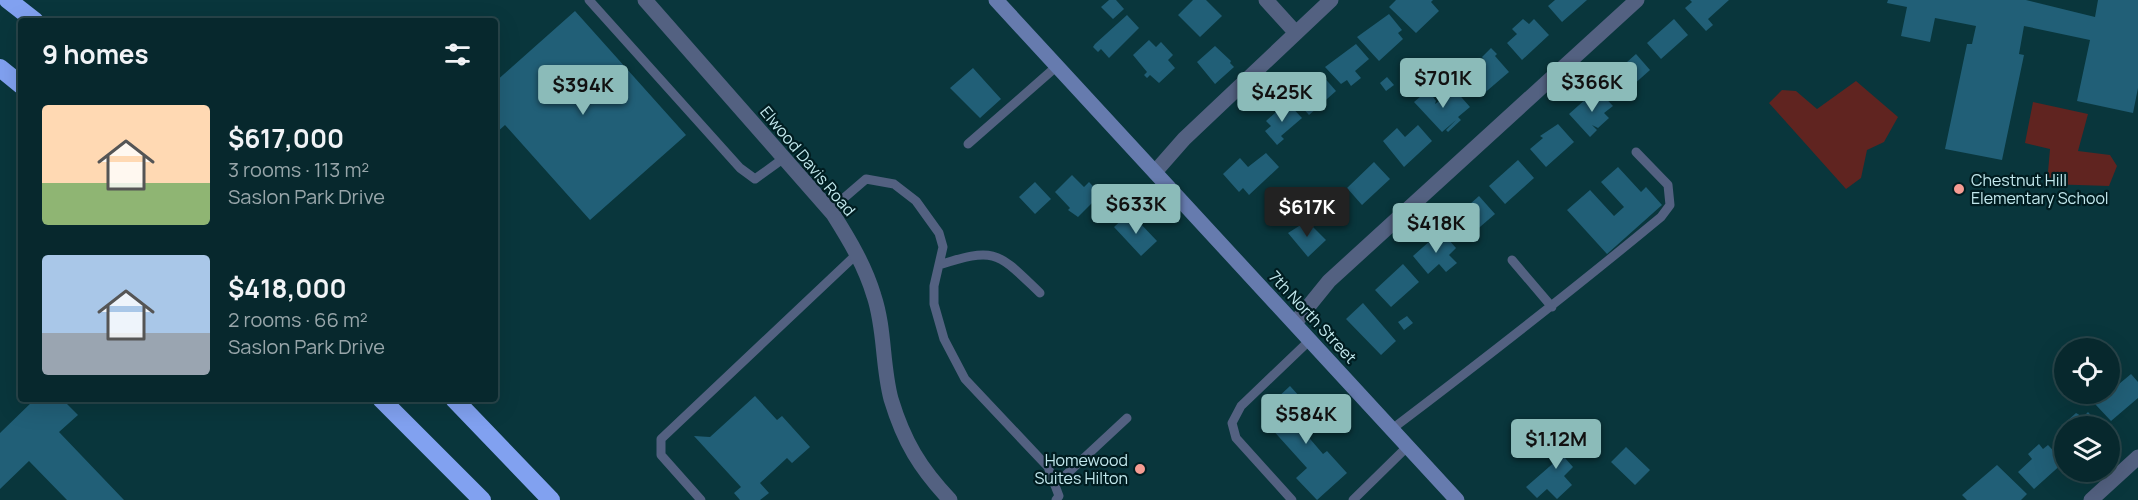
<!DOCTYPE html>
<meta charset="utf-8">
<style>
body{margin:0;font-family:Manrope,sans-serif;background:#153439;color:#f1f3f6;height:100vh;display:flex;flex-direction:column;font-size:22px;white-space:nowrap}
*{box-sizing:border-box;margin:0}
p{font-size:20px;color:#98a6aa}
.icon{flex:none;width:33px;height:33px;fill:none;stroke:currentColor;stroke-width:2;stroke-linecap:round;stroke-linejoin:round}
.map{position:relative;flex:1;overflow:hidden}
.drawer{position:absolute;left:18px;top:18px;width:480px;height:384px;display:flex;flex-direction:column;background:#07282d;border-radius:6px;box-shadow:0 6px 24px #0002,0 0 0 2px #284449}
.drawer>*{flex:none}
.tools{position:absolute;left:2054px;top:338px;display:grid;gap:12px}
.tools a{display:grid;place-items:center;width:66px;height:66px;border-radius:50%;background:#07282d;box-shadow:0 6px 24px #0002,0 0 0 2px #284449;font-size:30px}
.price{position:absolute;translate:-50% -51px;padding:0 14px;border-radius:6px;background:#8bbbb9;color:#111;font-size:20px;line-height:39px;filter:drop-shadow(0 2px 3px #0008)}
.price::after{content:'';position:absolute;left:50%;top:36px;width:18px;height:14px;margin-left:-9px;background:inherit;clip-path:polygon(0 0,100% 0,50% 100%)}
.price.on{background:#222;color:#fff}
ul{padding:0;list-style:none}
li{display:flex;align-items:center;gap:18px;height:150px;padding:0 24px}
li span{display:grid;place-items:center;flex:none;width:168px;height:120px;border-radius:6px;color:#555}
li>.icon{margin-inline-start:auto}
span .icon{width:72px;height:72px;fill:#fffc;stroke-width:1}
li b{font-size:26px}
h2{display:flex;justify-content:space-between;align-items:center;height:72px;padding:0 24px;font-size:26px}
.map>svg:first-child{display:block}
.green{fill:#602420}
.building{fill:#215f77}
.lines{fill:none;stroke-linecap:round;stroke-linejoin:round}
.lane{stroke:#536181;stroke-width:9}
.street{stroke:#536181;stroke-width:15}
.secondary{stroke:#667bae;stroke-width:15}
.highway{stroke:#81a1f0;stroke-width:18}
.poi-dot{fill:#f59c93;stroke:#001d21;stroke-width:2}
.labels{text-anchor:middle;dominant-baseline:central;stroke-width:4.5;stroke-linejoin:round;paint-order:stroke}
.street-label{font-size:16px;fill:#c2e8ed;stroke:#001d21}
.poi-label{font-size:16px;fill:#c2e8ed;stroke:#001d21;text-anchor:start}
</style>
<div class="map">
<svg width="2138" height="500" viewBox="0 0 2138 500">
<rect width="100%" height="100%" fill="#09363c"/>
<!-- green -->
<path class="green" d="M1856 81 1898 117 1884 142 1867 150 1861 178 1846 189 1769 103 1782 90 1796 91 1817 109Z
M2033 102 2088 114 2078 151 2110 155 2117 166 2109 186 2047 184 2050 149 2025 143Z"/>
<!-- building -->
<path class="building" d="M1109 0H1116L1124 9 1113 19 1101 7Z
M1193 0H1206L1222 16 1200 37 1178 15Z
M1396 0H1433L1431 2 1439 11 1416 33 1389 7Z
M1555 0H1587L1562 22 1548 6Z
M1690 0H1729L1708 19 1713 25 1706 31 1685 8 1692 2Z
M1888 0H2026L2095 17 2098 0H2138V88L2133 113 2077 101 2090 40 2024 26 2019 54 2024 55 2002 160 1945 149 1967 44H1972L1976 26 1935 18 1930 42 1901 36 1907 7 1887 3Z
M575 11 686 135 590 220 505 125 495 134V82Z
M1389 14 1402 30 1398 33 1403 39 1379 61 1357 37Z
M1127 15 1139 28 1109 58 1101 49 1098 52 1093 47 1095 44Z
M1523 19 1529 24 1534 19 1549 35 1522 60 1507 43 1517 34 1512 29Z
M1674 19 1688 35 1661 59 1647 43Z
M1149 40 1156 47 1161 42 1173 55 1168 60 1175 68 1159 83 1150 75 1147 78 1144 75 1147 72 1133 55Z
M1356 44 1369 59 1355 71 1361 78 1351 86 1347 80 1341 84 1325 67Z
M1215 46 1231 61 1230 63 1234 67 1215 84 1197 62Z
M1491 48 1497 54 1495 56 1509 72 1481 96 1467 80 1486 62 1482 57Z
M1636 54 1650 70 1632 86 1637 93 1628 101 1608 79Z
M973 68 1001 99 980 118 950 88Z
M1322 75 1336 91 1309 115 1293 97 1303 88 1305 91Z
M1387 77 1394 85 1386 91 1380 83Z
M1597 89 1613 106 1604 113 1609 118 1598 128 1592 125 1597 130 1590 137 1569 114Z
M1428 90 1436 101 1435 104 1455 90 1470 107 1458 117 1461 120 1448 132 1446 130 1456 120 1442 132 1414 102Z
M1287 102 1302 118 1281 136 1284 139 1277 145 1265 131 1271 126 1266 121Z
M1558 124 1574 142 1546 167 1530 149 1543 138 1540 136Z
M1418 125 1432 141 1404 167 1383 141 1397 128 1405 137Z
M1266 153 1279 167 1249 195 1243 188 1239 192 1223 174 1240 158 1248 167Z
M1518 160 1534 178 1505 204 1489 186Z
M1374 162 1390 179 1362 205 1347 188Z
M1618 167 1641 192 1646 187 1662 205 1607 254 1567 210 1590 190 1614 216 1624 207 1601 182Z
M1072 175 1084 187 1089 182 1103 197 1098 202 1096 199 1078 217 1068 210 1070 208 1055 192Z
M1035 182 1051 199 1035 214 1019 197Z
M1310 190 1323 205 1315 212 1313 209 1300 221 1289 208Z
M1479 196 1495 214 1466 239 1451 221Z
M1128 214 1135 223 1138 221 1157 241 1141 256 1114 227Z
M1307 221 1326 240 1308 257 1288 233Z
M1441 231 1456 248 1449 255 1457 263 1446 272 1439 264 1428 274 1413 256Z
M1403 264 1419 282 1391 307 1375 290Z
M1363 303 1396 341 1381 355 1346 319Z
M1407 316 1413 323 1404 330 1398 322Z
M2131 374 2138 382V398L2111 421 2095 404Z
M1290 386 1321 420 1305 433 1323 454 1327 451 1347 473 1317 500 1296 478 1307 468 1270 427 1286 412 1275 400Z
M755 396 777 420 782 416 810 447 792 463 787 458 760 483 769 493 760 500H740L734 493 741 487 694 436 710 437Z
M35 399H62L78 415 59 432 124 500H67L29 461 0 489V433Z
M2088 412 2100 426H2067V421L2076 413 2083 417Z
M1570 433 1580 444 1565 458 1573 467 1564 476 1572 485 1557 499 1547 489 1537 498 1526 487 1557 460 1549 451Z
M2039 444 2043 449 2048 445 2064 462 2034 489 2018 472 2032 459 2028 454Z
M1626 447 1650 470 1635 485 1611 462Z
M1997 465 2027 494 2021 500H1967L1962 495Z"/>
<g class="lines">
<!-- lane -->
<path class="lane" d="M589 0 740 168 755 179 784 158
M968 144 1057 66
M830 210 866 179 894 184 916 201 939 233 943 247 934 286V304L944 339 965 379 1048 467 1059 496 1056 500
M1512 260 1552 307
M939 265C997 246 998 253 1040 293
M1392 429C1483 360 1573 290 1661 217L1670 205 1668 185 1636 152
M1056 484 1127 418
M701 500 661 455V439L858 253
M1292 500 1236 438 1232 423 1241 406 1310 340
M1353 500 1408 446"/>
<!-- street -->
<path class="street" d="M645 0 833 214C850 241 865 266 874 296 885 329 882 365 891 399 904 442 920 468 950 500
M1266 0 1296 33
M1155 172 1184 139 1331 0
M1295 323 1329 281 1637 0
M2091 500 2138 457"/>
<!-- secondary -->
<path class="secondary" d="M996 0 1457 500"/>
<!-- highway -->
<path class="highway" d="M8 0 35 21
M0 68 21 85
M381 399 482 500
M454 399 551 500"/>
</g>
<!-- markers -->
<g class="poi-dot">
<circle cx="1959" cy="189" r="6"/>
<circle cx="1140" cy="469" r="6"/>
</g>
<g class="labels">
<!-- street labels -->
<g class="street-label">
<text transform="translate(808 161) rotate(50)">Elwood Davis Road</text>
<text transform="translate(1313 317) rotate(47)">7th North Street</text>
</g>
<!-- poi labels -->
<g class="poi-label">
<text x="1971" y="180">Chestnut Hill<tspan x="1971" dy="18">Elementary School</tspan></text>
<text x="1128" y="460" text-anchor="end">Homewood<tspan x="1128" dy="18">Suites Hilton</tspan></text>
</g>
</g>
</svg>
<div class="tools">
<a><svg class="icon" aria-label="locate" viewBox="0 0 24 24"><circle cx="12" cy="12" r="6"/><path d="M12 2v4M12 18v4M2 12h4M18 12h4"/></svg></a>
<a><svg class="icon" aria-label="layers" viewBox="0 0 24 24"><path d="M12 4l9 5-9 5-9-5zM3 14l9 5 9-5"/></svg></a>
</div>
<b class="price" style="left:1443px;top:109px">$701K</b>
<b class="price" style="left:1592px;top:113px">$366K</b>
<b class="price" style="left:583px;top:116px">$394K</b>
<b class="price" style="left:1282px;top:123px">$425K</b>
<b class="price" style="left:1136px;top:235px">$633K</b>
<b class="price on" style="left:1307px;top:238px">$617K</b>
<b class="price" style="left:1436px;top:254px">$418K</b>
<b class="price" style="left:1306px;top:445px">$584K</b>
<b class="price" style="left:1556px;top:470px">$1.12M</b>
<section class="drawer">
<h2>9 homes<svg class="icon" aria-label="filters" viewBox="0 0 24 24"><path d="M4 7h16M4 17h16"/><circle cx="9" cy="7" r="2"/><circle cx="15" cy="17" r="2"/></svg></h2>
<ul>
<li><span style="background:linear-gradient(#ffd9b3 65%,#8fb573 0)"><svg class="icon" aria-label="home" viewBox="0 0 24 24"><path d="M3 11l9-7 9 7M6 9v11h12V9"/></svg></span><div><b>$617,000</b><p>3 rooms · 113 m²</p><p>Saslon Park Drive</p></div></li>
<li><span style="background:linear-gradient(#a9c7e8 65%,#9aa5b1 0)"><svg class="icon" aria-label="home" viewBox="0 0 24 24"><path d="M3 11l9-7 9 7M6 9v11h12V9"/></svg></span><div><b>$418,000</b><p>2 rooms · 66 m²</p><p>Saslon Park Drive</p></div></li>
</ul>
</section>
</div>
